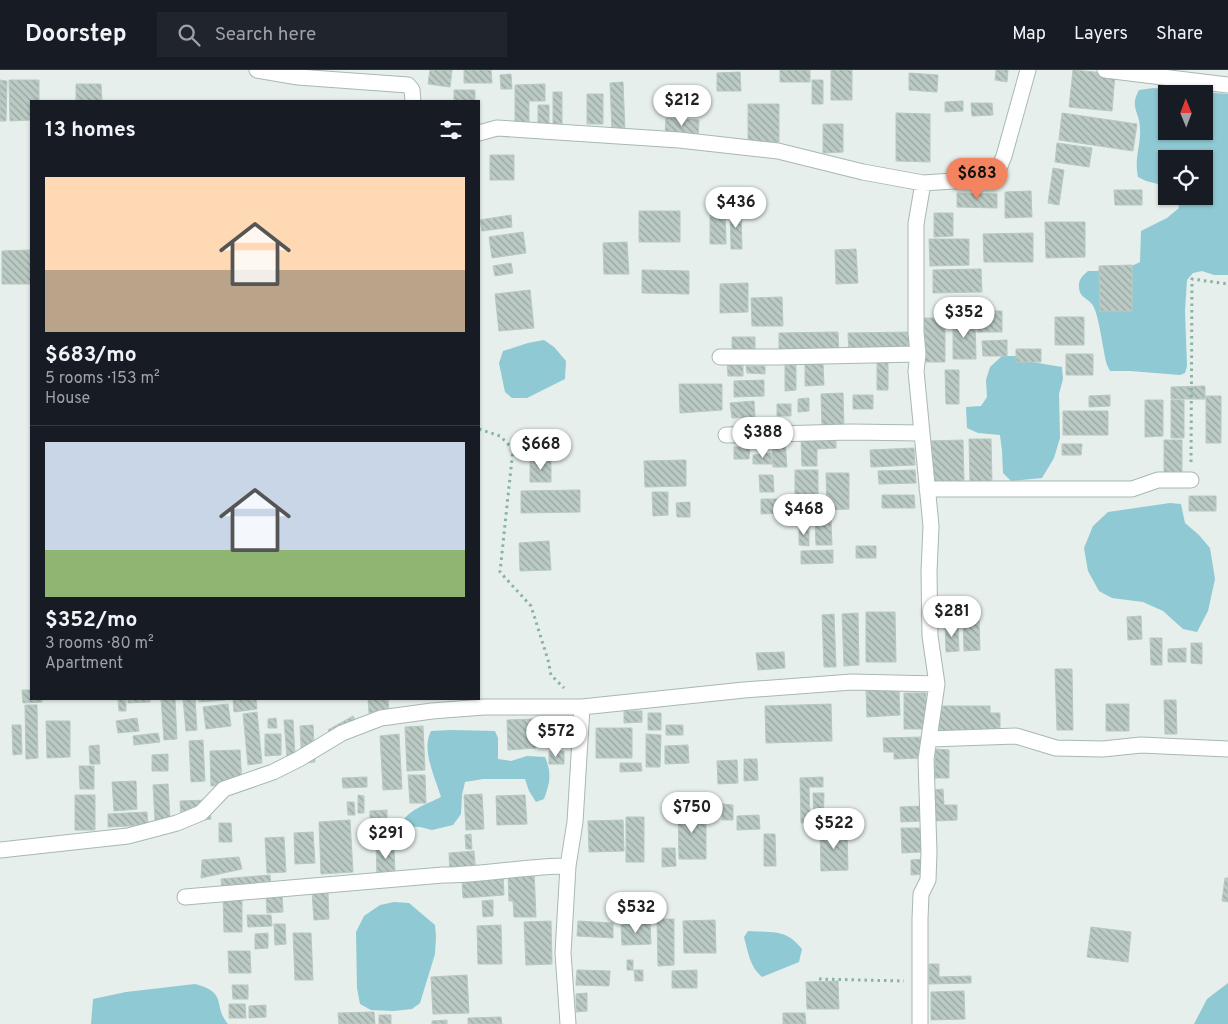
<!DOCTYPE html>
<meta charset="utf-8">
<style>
body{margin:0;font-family:Overpass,sans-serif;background:#20242c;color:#f1f3f6;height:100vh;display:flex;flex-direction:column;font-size:19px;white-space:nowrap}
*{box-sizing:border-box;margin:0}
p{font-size:16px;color:#9ea1a6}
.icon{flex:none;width:28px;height:28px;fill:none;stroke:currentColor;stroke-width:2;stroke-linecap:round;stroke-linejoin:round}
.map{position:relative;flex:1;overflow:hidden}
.sheet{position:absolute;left:30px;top:30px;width:450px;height:600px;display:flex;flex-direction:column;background:#171b24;border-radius:0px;box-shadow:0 1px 4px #0004}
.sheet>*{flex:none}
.needle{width:32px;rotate:359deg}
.tools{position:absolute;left:1158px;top:15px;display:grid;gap:10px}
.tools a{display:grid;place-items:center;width:55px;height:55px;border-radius:0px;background:#171b24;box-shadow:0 1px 4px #0004;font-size:25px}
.price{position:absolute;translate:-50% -42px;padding:0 11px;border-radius:18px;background:#fff;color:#222;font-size:16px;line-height:32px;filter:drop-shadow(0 1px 2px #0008)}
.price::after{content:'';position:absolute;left:50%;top:30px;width:15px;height:11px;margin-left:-8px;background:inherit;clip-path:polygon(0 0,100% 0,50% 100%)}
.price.current{background:#f4845f;color:#111}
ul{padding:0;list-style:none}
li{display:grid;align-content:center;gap:10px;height:265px;padding:0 15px}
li+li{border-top:1px solid #363941}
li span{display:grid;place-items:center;height:155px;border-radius:0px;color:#555}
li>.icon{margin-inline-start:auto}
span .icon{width:90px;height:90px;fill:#fffc;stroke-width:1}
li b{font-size:21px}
h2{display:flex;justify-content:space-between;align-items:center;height:60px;padding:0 15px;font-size:21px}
header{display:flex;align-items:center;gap:30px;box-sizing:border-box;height:70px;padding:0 25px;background:#171b24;border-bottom:1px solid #363941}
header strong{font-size:24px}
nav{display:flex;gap:28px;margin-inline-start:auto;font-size:18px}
.search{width:350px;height:45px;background:#20242c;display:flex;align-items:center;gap:12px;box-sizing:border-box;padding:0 18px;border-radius:0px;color:#9ea1a6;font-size:19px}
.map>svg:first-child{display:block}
.water{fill:#8ec9d4;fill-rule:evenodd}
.building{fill:url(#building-back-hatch);stroke:#b8c9c2}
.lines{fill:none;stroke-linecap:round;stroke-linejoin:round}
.street-casing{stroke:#a8b8b2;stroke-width:17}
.path{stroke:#86b3a5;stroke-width:3;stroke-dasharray:2.5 4;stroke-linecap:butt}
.street{stroke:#fff;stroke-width:15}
</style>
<header>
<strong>Doorstep</strong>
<div class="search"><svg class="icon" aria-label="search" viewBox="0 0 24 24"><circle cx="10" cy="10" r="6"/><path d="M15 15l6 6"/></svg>Search here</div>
<nav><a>Map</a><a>Layers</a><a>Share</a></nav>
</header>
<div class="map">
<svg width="1228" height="954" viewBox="0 0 1228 954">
<defs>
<pattern id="building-back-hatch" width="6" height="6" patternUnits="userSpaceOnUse" patternTransform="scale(1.25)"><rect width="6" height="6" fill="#bbcac4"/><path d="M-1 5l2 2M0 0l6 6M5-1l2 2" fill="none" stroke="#98a6a0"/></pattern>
</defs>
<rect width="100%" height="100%" fill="#e6efeb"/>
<!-- water -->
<path class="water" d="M1153 18 1228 24V205H1214L1202 201 1193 203 1187 210 1185 241 1187 296 1185 303 1180 305 1130 301H1110L1107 295C1103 281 1099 243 1092 234 1087 228 1079 227 1079 217 1078 210 1083 205 1088 201 1105 201 1126 200 1140 192L1141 161 1167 148 1179 138 1177 126H1204V89H1166V116L1146 111 1138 107C1134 87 1141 76 1140 59 1140 42 1129 38 1139 20ZM1166 24H1204V61H1166Z
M544 270 554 277 566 291 565 309 527 328H512L505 322 499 293 503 281 528 273Z
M1002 286H1016L1032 292 1062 297 1063 309 1059 324 1060 368 1054 388 1042 408 1011 411 1003 403 1002 381 1000 365 978 363 967 358 966 337 981 336 987 327 986 310 990 297Z
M1170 433 1181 434 1185 453 1199 465 1210 478 1215 509 1208 541 1197 562 1183 559 1163 541 1143 532 1112 528 1099 521 1088 501 1084 478 1093 456 1108 442Z
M451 660 495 661 498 668V689L511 691 527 686 545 687C552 704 550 712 544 729L536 732 529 721 525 709H483L465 712 462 725 461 744 453 755 432 760 420 757 401 756C405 740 428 734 441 727 435 707 421 680 431 661Z
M394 832 409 833 435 855 436 867 435 884 420 933 412 939 394 941 371 940 360 934 357 918 356 862 364 846 380 835Z
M748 861C772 863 786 858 802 879L799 892 762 907C750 897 748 882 744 867Z
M1228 913V954H1194L1207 929Z
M195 914C229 923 212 935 228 954H91L93 929 126 922Z"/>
<!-- building -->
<path class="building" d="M430 0H452L450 17 428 14Z
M464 0H491L492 13H464Z
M780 0H810V12H780Z
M831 0H852V30H831Z
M996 0H1008L1007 12 995 10Z
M1073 0 1115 4 1112 41 1069 37Z
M740 2 741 21H717V3Z
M909 3 938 5 937 22 909 20Z
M511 4 512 19H501L500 5Z
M0 10 7 11 6 51H0Z
M9 10H39V31H31V50L10 51Z
M812 10H823V34H812Z
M623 12 625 61H612L610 13Z
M76 14H101L102 31H76Z
M545 14V31H529V55H515V15Z
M454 20H475V31H454Z
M553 22H562V57H553Z
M587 24H603V54H587Z
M963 31V41L945 42V32Z
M971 33H992L993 45 972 46Z
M748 34H779V72H748Z
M538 35H549V54H538Z
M896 43 930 44V92L896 91Z
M1062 43 1137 54 1133 81 1059 70Z
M666 48 699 50 698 67 665 64Z
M823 54H843V82L823 83Z
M1057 73 1092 78 1089 97 1055 92Z
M490 85H514V110H490Z
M1053 98 1064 100 1059 135 1048 133Z
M1114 120H1142V135H1115Z
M1031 121 1032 147 1005 148V122Z
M957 123 997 124V138L957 137Z
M710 129H725L726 174H710Z
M730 139H741L742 179H731Z
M639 141H680V172H639Z
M934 143H953V166L934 167Z
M511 145 512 157 482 161 480 150Z
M1045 152H1085V187L1046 188Z
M523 162 526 183 492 188 489 167Z
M1033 163V192H984L983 164Z
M929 169H969V195L930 196Z
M627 172 629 204H604L603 173Z
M856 179 858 213 836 214 835 180Z
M31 180V214H2V181Z
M511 193 513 203 495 206 493 196Z
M1132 195V241H1100L1099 196Z
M981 199 982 222 933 223V200Z
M642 200 689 201V224L642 223Z
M748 213V242L720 243V214Z
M530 220 534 258 499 261 495 224Z
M782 227 783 256H752L751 228Z
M977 241H1002V262H977Z
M1055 247H1084V275H1055Z
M914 248H945V292H914Z
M953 248H975L976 289H953Z
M838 262 839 284 779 285V263Z
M910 262V281L849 283 848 263Z
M732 267H755V284H732Z
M1007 270V286H983L982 271Z
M1016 279H1041V292H1016Z
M1066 284H1093V305H1066Z
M888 291V320H877V292Z
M727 292H743V306H728Z
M805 293H823L824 315 805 316Z
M785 294H796V320L785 321Z
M746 296H765V304L747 303Z
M945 300H959V334H946Z
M764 310V326L734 327V311Z
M679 314H722V340L680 343Z
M1205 316V329H1171V317Z
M843 323 844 357 822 358 821 324Z
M853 325H873V339H853Z
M1110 325V336L1089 337V326Z
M1206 326H1221V373H1206Z
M809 328V341L798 342V329Z
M1145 330H1163V366L1145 367Z
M1171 330H1184V368H1171Z
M754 331 755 347 732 348 730 333Z
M777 334H791V346H777Z
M1063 341H1108V365H1063Z
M836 367V378L817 379V396H802L801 368Z
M969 369H991L992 413H970Z
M963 370 964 412 929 413 928 371Z
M1164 370H1182V410H1164Z
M785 371 787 397H773L772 372Z
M1062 374H1082L1081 385H1062Z
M734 377H750L749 389H734Z
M914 378 915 395 871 397 870 380Z
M771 383 772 394H753V385Z
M551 389V412H530V390Z
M686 390V416L645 417 644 391Z
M795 400H818V433H795Z
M915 400 916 413 879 414 878 401Z
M826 403H849V439L827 440Z
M759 405H773L774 422H760Z
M580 420V442L521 443V421Z
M652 422H668V445L653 446Z
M882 425H914L915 438H882Z
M1189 426H1216V441H1189Z
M761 429H782L783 443 761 444Z
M690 432V447H677L676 433Z
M831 450 832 475H816L815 451Z
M799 456 809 457V476L799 475Z
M549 471 551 500 520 501 519 473Z
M856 476H876V488H856Z
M833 480V493L801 494V481Z
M966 534V545H942V535Z
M866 542H895L896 592H866Z
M858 543 859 595 844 596 842 544Z
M834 544 836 597H824L822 545Z
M1141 546 1142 569 1128 570 1127 547Z
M979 550 980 580 964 581 963 551Z
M945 554H958L959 581 946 582Z
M1150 568H1162V595H1151Z
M1191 573H1202V594L1191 593Z
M1186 578V592H1168V579Z
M784 582 785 598 758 600 756 583Z
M1055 599H1072L1073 660H1057Z
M22 620H31V629H42V632L23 633Z
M899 620 900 645 867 647 866 621Z
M904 623H926V659H904Z
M118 629H126V641H119Z
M128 629H150V632L128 633Z
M161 629H175L177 669 164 670Z
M183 629H195L197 660 186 661Z
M199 629H225V630L199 632Z
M233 629H256L257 639 234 642Z
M368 629H388L389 641 369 643Z
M1164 630H1176L1177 664H1165Z
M228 634 231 656 206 659 203 637Z
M831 634 832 671 766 673 765 636Z
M1106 634H1129V661H1106Z
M25 635H37L38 688 26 689Z
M938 636H990V643H1000V660L938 661Z
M624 641H642V652L624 653Z
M257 642 262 693 248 695 243 644Z
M648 643H661V660H648Z
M353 646 361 660 336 674 328 660Z
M137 648 139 661 118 663 116 651Z
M276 648 277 658H268V649Z
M534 649 536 678 508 680 507 650Z
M284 650H293L295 686 287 687Z
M46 651H70V687L47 688Z
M553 652H561V676L552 677Z
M12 655H21L22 684 13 685Z
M313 655 315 692 302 693 300 656Z
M666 655H683V665H666Z
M423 656 425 700 407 701 405 657Z
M596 658H632V688H596Z
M158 663 160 672 134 675 133 666Z
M265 664H281V685L265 686Z
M399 664 402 719 383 720 380 666Z
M646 664 661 665 660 697H646Z
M923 667 924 688 894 689V682H884L883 668Z
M203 670 205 711 191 712 189 671Z
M99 675 100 694H90L89 676Z
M688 675 689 693 665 694V676Z
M935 679 949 680V708H935Z
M240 680 242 714 211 716 210 681Z
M549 681H564V694H549Z
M168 684V701H152V685Z
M744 689H757L758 710 744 711Z
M737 690 738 713 718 714 717 691Z
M620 693H641L642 701 620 702Z
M79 696H94V719H80Z
M408 705H425L426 733H410Z
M367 707V717L343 718 342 708Z
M823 707V717H809L810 753H801L800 708Z
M136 711 137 739 114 741 112 712Z
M168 714 170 749 155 750 153 715Z
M943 719 944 735H957V750L935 751 934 720Z
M813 723H824L823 756 814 755Z
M482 724 484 759 466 760 464 725Z
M75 725H95V760H75Z
M358 725 364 726V743H358Z
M525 725 527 754 497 755 496 726Z
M209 730 211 749 181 751 180 731Z
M347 732H354L355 745H348Z
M722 734 733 735V750H722Z
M921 736V751L901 752 900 737Z
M678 739H706V789H679Z
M387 740V748L370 749V741Z
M147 742 148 755 108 757V744Z
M759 745 760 759 737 760V746Z
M626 747H644V792H626Z
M350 750 353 802 321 804 319 752Z
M623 750 624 781 589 782 588 751Z
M219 753H231L232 772H219Z
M901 758H921V782L902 783Z
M847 759 848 800 821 801 820 760Z
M313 762 315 793 295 794 294 763Z
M471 764 472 779H466L465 765Z
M764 764H775L776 796H764Z
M284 767 286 802 267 803 265 768Z
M394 773 395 805 377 806 376 774Z
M662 778H675L676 796 662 797Z
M474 781 476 803 450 805 449 783Z
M239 787 242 799 201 808 202 790Z
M924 789 925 804 911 805V790Z
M534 800 536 847H514L513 831H509L508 801Z
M270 805 271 817 222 821 221 809Z
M503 806 504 825 463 828 462 809Z
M1225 808H1228V832L1222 831Z
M312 822H328L329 849 314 850Z
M282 824 283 842 267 843 266 825Z
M223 828H242V862H224Z
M493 830V846L483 847 482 831Z
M247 845H271L272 856 248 857Z
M657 849H674V895L658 896Z
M715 850 716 883H684L683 851Z
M551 851 552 894 526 895 524 852Z
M578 851 613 853V868L577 866Z
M650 853 651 874 622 875 621 855Z
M274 854H285L286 874 275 875Z
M501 855 502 894H478L477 856Z
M1091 857 1131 862 1128 892 1087 887Z
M268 863V878L255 879V864Z
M293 863H311L313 910H295Z
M228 881H250L251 903H229Z
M627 890H633V900H627Z
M929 894H939V907L971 906V913L929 914Z
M577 900 610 901 609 916 576 915Z
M634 900H643V911H635Z
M697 900V918H672V901Z
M467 905 469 943 433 944 431 907Z
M838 911 839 939H807L806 912Z
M232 915H248V929H233Z
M964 921 965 949 931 950V922Z
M587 923V941L576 942V924Z
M229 934H245L246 948H229Z
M266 935V947L249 948V936Z
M374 942 375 954H339L338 943Z
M783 943H805L806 954H783Z
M379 945H391V954H379Z
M501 947 502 954H468V948Z
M447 950V954H432V951Z"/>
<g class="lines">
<defs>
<path id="street" d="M257 0 298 7 408 15 412 20 413 31
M1105 0 1228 15
M479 63 497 58 679 70 778 81 863 102 923 113 984 109 998 101 1004 86 1028 0
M720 287H777L918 284
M726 365 851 362 921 363
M927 419H1132L1158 410H1191
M929 669 1016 666 1056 678 1103 679 1141 675 1228 679
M0 780 128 766 177 753 201 743 224 719 273 702 299 689 342 663 381 648 432 641 484 637H582L744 620 852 612 937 614
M185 827 443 805C485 805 526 796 568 796
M568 954 563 883 568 796 575 752 582 637
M920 954V849L921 824 928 810 929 782 926 689 937 614 930 566 929 502 931 456 916 301 918 284 916 262V154L923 113"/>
</defs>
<!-- street casing -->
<use href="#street" class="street-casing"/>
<!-- path -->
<path class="path" d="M479 359 500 366 513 379 500 502 531 536 548 590 551 605 564 618
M1191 392 1192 209 1228 214
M819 909 904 911"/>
<!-- street -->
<use href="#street" class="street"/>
</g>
</svg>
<div class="tools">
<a><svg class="needle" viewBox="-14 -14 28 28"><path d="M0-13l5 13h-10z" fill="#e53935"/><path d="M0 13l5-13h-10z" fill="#9ea1a6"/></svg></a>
<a><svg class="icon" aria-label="locate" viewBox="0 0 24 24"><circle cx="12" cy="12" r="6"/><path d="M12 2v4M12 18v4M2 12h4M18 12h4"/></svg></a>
</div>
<b class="price" style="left:682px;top:57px">$212</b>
<b class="price current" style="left:977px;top:130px">$683</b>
<b class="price" style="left:736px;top:159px">$436</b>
<b class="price" style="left:964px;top:269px">$352</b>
<b class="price" style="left:763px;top:389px">$388</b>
<b class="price" style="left:541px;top:401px">$668</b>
<b class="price" style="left:804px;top:466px">$468</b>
<b class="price" style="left:952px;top:568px">$281</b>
<b class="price" style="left:556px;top:688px">$572</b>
<b class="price" style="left:692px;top:764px">$750</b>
<b class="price" style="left:834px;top:780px">$522</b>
<b class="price" style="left:386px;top:790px">$291</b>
<b class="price" style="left:636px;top:864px">$532</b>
<section class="sheet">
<h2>13 homes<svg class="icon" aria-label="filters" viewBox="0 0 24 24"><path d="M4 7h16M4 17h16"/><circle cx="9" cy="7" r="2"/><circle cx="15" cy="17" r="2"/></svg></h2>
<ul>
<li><span style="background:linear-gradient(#ffd9b3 60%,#b9a48a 0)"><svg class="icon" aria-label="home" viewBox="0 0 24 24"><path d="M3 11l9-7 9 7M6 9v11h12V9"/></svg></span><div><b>$683/mo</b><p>5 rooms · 153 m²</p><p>House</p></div></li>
<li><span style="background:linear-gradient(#c9d6e8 70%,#8fb573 0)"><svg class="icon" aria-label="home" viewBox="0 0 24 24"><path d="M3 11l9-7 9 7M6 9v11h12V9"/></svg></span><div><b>$352/mo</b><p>3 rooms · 80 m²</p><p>Apartment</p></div></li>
</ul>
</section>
</div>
